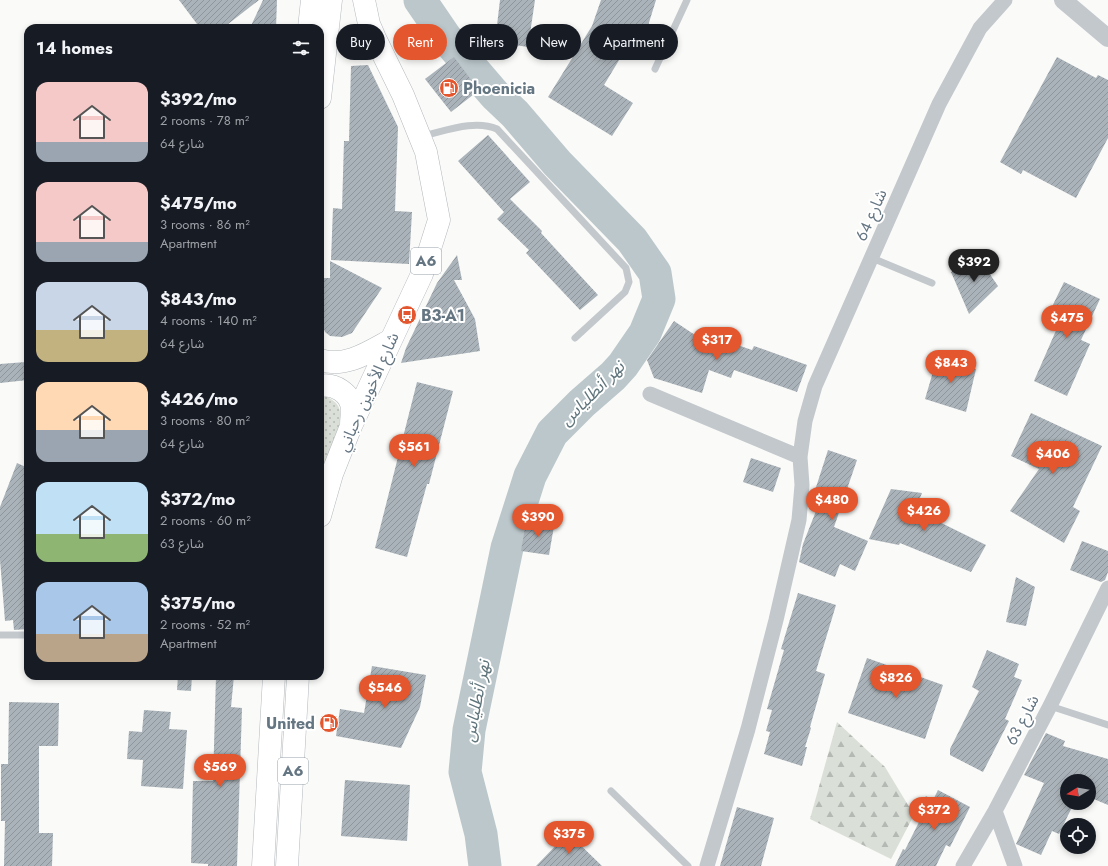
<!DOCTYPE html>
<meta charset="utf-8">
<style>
body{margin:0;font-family:Jost,"Noto Sans Arabic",sans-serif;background:#242831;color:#f1f3f6;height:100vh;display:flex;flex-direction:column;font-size:15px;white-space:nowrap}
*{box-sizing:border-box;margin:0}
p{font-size:13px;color:#9ea1a6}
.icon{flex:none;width:22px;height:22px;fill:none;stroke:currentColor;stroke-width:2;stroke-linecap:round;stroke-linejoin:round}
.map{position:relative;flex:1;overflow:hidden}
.drawer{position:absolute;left:24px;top:24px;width:300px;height:656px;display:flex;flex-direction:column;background:#171b24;border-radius:12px;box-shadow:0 2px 6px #0003}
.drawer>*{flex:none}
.top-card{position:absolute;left:336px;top:24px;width:380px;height:36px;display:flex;gap:8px}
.needle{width:26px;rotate:259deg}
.buttons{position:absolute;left:1060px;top:774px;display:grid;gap:8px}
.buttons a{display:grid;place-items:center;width:36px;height:36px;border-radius:50%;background:#171b24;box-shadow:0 2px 6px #0003;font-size:20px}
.price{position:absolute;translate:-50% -34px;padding:0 9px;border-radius:14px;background:#e4572e;color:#fff;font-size:13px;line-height:26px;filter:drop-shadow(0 1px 2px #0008)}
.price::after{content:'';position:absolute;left:50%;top:24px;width:12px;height:9px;margin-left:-6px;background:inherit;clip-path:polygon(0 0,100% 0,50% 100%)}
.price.active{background:#222;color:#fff}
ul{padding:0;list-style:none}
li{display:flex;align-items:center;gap:12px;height:100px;padding:0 12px}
li span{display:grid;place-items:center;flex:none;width:112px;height:80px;border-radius:12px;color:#555}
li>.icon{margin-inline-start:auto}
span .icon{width:48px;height:48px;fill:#fffc;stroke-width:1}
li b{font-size:17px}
h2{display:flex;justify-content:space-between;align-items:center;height:48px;padding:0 12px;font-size:17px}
.pill{padding:0 14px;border-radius:18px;background:#171b24;box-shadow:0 2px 6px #0003;font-size:14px;line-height:36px}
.pill.active{background:#e4572e;color:#fff}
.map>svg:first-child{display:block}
.grass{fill:url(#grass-dots)}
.forest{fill:url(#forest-firs)}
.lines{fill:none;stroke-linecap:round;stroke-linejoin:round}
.river{stroke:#bbc7cb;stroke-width:33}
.building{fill:url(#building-hatch)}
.trunk-casing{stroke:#b4b9bd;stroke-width:23}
.service{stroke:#c3c8cc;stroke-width:7}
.minor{stroke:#c3c8cc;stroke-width:15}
.tertiary{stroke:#c3c8cc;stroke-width:18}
.trunk{stroke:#fff;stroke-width:22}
.labels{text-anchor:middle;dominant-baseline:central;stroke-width:4;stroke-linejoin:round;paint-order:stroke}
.shield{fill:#fff;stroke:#939fa8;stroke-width:1}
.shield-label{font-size:15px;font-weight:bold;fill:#657683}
.poi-label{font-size:16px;font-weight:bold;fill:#657683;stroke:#fff;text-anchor:start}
.street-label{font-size:16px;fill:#657683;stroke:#fff}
.water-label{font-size:17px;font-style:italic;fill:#60757c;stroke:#fff}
</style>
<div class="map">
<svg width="1108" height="866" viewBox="0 0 1108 866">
<defs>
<pattern id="grass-dots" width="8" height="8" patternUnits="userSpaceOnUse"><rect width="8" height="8" fill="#dadfd7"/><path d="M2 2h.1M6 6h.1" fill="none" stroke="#b4b9b4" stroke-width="1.8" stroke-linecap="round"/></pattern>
<pattern id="forest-firs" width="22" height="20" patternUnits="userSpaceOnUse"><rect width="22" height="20" fill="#dadfd7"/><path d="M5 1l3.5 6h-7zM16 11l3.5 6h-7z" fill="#b4b9b4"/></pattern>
<pattern id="building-hatch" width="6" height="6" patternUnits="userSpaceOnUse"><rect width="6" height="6" fill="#aab3b9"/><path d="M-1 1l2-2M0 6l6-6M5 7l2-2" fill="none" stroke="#8e969c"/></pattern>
</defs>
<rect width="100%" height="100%" fill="#fafaf8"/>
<!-- grass -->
<path class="grass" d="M325 396C331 399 337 402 339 408 345 421 325 478 320 493V398Z"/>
<!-- forest -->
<path class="forest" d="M837 722 885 767 914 815 891 859 810 819Z"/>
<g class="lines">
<!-- river -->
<path class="river" d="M420 0 446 38 495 95 515 114 557 163 632 240 655 273 659 299 645 333 623 365 613 376 582 403 552 433 530 476 507 548 469 730 465 772 481 834 485 866"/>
</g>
<!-- building -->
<path class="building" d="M179 0H259L223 28H200Z
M263 0H277L276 28H250Z
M500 0H535L528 47 495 42Z
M601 0H656L647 29 639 26 636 36 633 37 604 85 633 103 612 136 548 97 592 26Z
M454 57 478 89 477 90 478 91 451 112 425 79Z
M1057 57 1096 78 1098 75 1108 80V138L1076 198 1023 170 1021 174 1000 162Z
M368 65 398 127 395 211 412 212 409 264 331 260 333 208 342 209 344 141H349L351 66Z
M488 135 530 182 510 199 542 231 541 233 598 295 580 310 526 253 529 250 497 219 504 212 458 161Z
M457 255 462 280H454L475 319 480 351 401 363 406 348 437 283Z
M978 257 998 286 969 314 951 272Z
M330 261 382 288 352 333 342 337 330 336 325 332 321 321 324 278H330Z
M1064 282 1100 299 1081 340 1090 344 1067 396 1034 381 1061 319 1049 313Z
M674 321 695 335 696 331 752 350 754 346 807 365 797 392 734 370 731 378 709 370 702 393 654 378 647 360Z
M938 355 976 369 966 412 925 399Z
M26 362 28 380 0 383V364Z
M417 382 453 391 429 484H427L407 557 375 548Z
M1031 413 1102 446 1073 507 1080 511 1064 543 1010 511 1039 469 1011 456Z
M828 450 857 460 834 527 868 541 855 571 840 564 835 577 799 562 803 544 816 511 809 509Z
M751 458 781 468 773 492 743 482Z
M17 463 28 468V629L14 630 13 620 5 621 0 560V507Z
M891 489 922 493 915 510 986 545 971 572 900 543 899 545 869 539Z
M526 522 554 526 549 555 521 551Z
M1082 541 1108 551V572L1105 580 1101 582 1070 570Z
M1016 577 1035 587 1026 626 1006 622Z
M798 593 836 605 816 671 825 674 810 727 811 728 805 747H807L802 766 764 754 770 732 766 731 772 710 767 709 784 650 781 649Z
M987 650 1019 664 1014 677 1022 680 1005 719 1009 721 983 772 950 755V749L979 691 972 687Z
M867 658 943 685 925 739 848 713Z
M372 666 426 675 420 707 401 748 336 736 340 709 364 713Z
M178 676H192L191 691 177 690Z
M216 676H234L231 707 242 708 237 866H208V864L191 863 193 781H213Z
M9 702 59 703 58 746H39V833H53L52 866H4L5 821H1V764H8Z
M144 710 171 712 169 729 187 730 183 789 141 786 143 760 127 759 129 731 142 732Z
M1046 733 1065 741 1063 746 1108 759V805L1089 797V781H1067V803H1074L1059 834 1052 831 1041 855 1016 844 1044 783 1024 775Z
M345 780 410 785 407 841 341 836Z
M938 790 970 807 950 847 946 845 936 866H895L903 849 905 850 923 814 918 812 926 796 933 800Z
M737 807 774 818 761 866H720Z
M568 833 602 866H536Z"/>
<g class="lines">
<defs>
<path id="trunk" d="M309 28 312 0
M320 98 331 0
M320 360C346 368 369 352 391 340
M320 386C334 383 351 393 352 409 352 414 351 420 351 425
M320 516 332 474 351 426 422 274 439 220 426 152 403 95 375 38 369 24 364 0
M263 866 274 676
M287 866 298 676"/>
</defs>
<!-- trunk casing -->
<use href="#trunk" class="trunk-casing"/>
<!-- service -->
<path class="service" d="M655 69 687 0
M422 136C445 131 475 119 497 129L626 268 629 282 625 292 575 338
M872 258 932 283
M0 635H28
M1050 706 1108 725
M611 791 688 866"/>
<!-- minor -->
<path class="minor" d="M650 394 800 457
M995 811 1015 866
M707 866 748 729 776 620 799 520 802 485 800 457 805 421 815 386 939 104 980 28 1005 0
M963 866 995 811 1050 706 1108 588"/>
<!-- tertiary -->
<path class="tertiary" d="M1063 0 1108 38"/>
<!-- trunk -->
<use href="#trunk" class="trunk"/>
</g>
<!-- icons -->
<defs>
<symbol id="fuel-disc" viewBox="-11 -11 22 22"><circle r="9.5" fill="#e4572e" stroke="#fff"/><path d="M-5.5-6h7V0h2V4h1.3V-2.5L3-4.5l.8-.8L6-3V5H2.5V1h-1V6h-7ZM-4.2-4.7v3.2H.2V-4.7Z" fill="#fff"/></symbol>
<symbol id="bus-disc" viewBox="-11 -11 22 22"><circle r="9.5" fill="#e4572e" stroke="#fff"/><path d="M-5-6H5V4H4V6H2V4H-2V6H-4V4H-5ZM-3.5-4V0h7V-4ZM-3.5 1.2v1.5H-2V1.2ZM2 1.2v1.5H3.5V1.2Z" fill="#fff"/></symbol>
</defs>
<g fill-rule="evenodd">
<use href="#fuel-disc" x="438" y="77" width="22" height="22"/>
<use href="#bus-disc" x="396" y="304" width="22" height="22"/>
<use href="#fuel-disc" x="318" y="712" width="22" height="22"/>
</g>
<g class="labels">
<!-- shield labels -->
<g class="shield">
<rect x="411" y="248" width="30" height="26" rx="3"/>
<rect x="278" y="758" width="30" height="26" rx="3"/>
</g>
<g class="shield-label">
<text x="426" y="261">A6</text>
<text x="293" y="771">A6</text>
</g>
<!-- poi labels -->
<g class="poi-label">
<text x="463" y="88">Phoenicia</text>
<text x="421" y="315">B3-A1</text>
<text x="315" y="723" text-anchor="end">United</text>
</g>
<!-- street labels -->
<g class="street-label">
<text transform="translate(871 215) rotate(-66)">شارع 64</text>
<text transform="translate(368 392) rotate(-66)">شارع الأخوين رحباني</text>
<text transform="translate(1022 720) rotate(-63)">شارع 63</text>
</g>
<!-- water labels -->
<g class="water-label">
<text transform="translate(592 393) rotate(-45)">نهر أنطلياس</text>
<text transform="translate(476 701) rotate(-79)">نهر أنطلياس</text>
</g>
</g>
</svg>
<div class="buttons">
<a><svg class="needle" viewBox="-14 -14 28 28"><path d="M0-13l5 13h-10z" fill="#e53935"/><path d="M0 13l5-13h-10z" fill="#9ea1a6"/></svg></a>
<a><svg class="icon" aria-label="locate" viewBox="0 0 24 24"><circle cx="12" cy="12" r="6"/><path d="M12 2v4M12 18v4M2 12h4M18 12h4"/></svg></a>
</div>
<b class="price active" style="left:974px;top:283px">$392</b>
<b class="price" style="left:1067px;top:339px">$475</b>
<b class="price" style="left:717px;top:361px">$317</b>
<b class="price" style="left:951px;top:384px">$843</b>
<b class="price" style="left:414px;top:468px">$561</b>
<b class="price" style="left:1053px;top:475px">$406</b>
<b class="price" style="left:832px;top:521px">$480</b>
<b class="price" style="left:924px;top:532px">$426</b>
<b class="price" style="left:538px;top:538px">$390</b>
<b class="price" style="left:896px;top:699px">$826</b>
<b class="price" style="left:385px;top:709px">$546</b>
<b class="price" style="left:220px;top:788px">$569</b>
<b class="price" style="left:934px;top:831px">$372</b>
<b class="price" style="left:569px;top:855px">$375</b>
<div class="top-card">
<a class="pill">Buy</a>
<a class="pill active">Rent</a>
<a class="pill">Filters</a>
<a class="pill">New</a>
<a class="pill">Apartment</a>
</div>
<section class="drawer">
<h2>14 homes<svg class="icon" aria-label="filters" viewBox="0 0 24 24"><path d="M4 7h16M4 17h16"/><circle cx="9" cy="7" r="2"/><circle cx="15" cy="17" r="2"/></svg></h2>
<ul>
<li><span style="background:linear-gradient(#f6c9c9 75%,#9aa5b1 0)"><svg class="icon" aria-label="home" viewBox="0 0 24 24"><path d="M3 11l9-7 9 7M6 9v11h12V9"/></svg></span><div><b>$392/mo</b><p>2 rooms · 78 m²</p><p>شارع 64</p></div></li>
<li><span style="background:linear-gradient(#f6c9c9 75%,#9aa5b1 0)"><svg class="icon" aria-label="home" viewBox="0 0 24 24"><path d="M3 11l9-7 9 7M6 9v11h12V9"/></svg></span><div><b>$475/mo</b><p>3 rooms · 86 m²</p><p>Apartment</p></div></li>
<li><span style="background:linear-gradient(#c9d6e8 60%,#c2b280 0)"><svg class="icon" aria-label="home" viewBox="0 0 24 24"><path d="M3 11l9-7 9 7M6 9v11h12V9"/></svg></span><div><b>$843/mo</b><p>4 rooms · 140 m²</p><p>شارع 64</p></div></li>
<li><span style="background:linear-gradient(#ffd9b3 60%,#9aa5b1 0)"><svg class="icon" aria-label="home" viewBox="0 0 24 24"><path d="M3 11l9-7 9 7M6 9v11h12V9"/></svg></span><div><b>$426/mo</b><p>3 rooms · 80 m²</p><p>شارع 64</p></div></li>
<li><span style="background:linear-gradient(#bfe0f5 65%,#8fb573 0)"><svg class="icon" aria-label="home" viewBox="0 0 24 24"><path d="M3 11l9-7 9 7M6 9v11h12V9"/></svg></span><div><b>$372/mo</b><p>2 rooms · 60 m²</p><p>شارع 63</p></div></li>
<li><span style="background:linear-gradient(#a9c7e8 65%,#b9a48a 0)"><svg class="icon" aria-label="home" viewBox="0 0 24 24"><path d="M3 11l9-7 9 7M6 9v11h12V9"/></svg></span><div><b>$375/mo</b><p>2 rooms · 52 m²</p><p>Apartment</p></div></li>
</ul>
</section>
</div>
